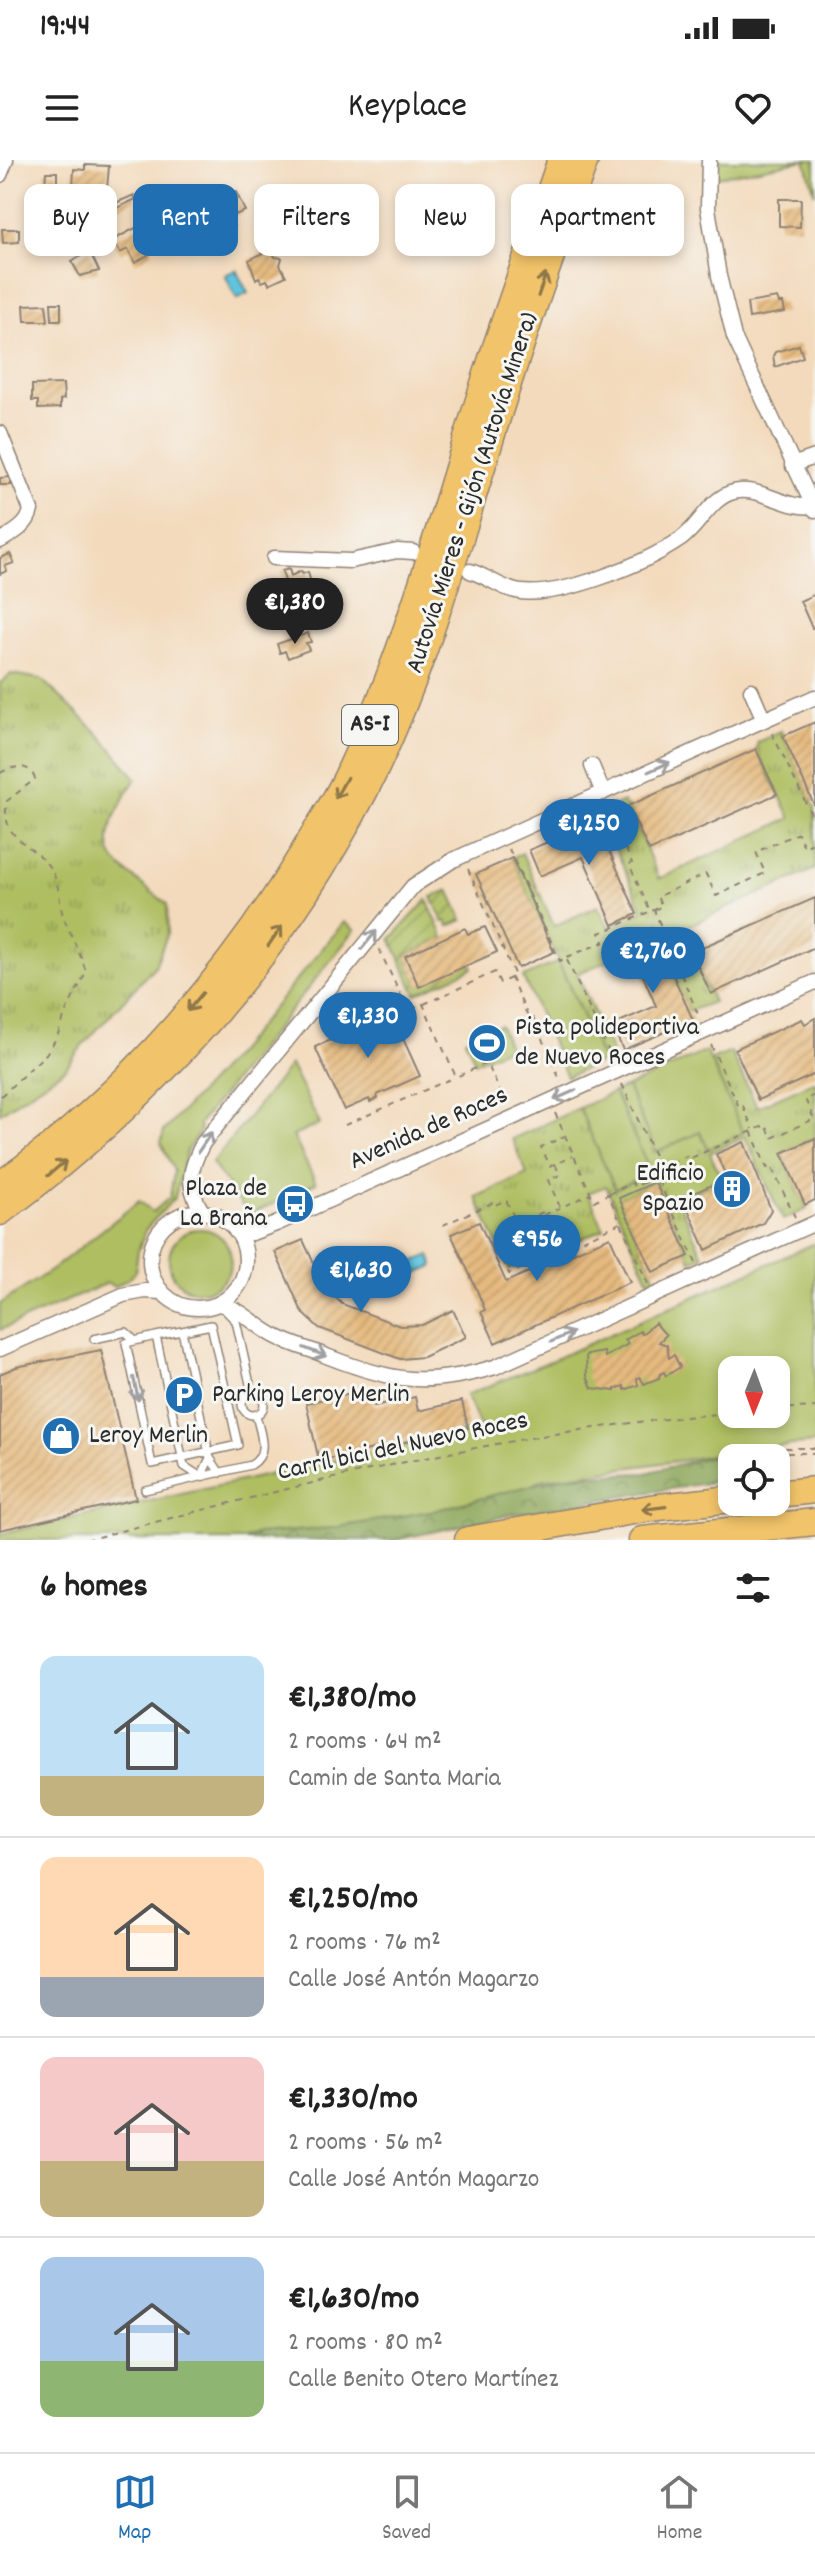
<!DOCTYPE html>
<meta charset="utf-8">
<style>
body{margin:0;font-family:Dekko,sans-serif;background:#f2f2f2;color:#222;height:100vh;display:flex;flex-direction:column;font-size:30px;white-space:nowrap}
*{box-sizing:border-box;margin:0}
p{font-size:26px;color:#767676}
.icon{flex:none;width:44px;height:44px;fill:none;stroke:currentColor;stroke-width:2;stroke-linecap:round;stroke-linejoin:round}
.map{position:relative;height:1380px;overflow:hidden}
.side{display:flex;flex-direction:column;background:#fff;flex:1}
.side>*{flex:none}
.banner{position:absolute;left:24px;top:24px;width:768px;height:72px;display:flex;gap:16px}
.needle{width:52px;rotate:181deg}
.fabs{position:absolute;left:718px;top:1196px;display:grid;gap:16px}
.fabs a{display:grid;place-items:center;width:72px;height:72px;border-radius:16px;background:#fff;box-shadow:0 4px 12px #0003;font-size:40px}
.price{position:absolute;translate:-50% -68px;padding:0 18px;border-radius:28px;background:#1f6fb2;color:#fff;font-size:26px;line-height:52px;filter:drop-shadow(0 2px 4px #0008)}
.price::after{content:'';position:absolute;left:50%;top:48px;width:24px;height:18px;margin-left:-12px;background:inherit;clip-path:polygon(0 0,100% 0,50% 100%)}
.price.selected{background:#222;color:#fff}
ul{padding:0;list-style:none}
li{display:flex;align-items:center;gap:24px;height:200px;padding:0 40px}
li+li{border-top:2px solid #e0e0e0}
li span{display:grid;place-items:center;flex:none;width:224px;height:160px;border-radius:16px;color:#555}
li>.icon{margin-inline-start:auto}
span .icon{width:96px;height:96px;fill:#fffc;stroke-width:1}
li b{font-size:34px}
h2{display:flex;justify-content:space-between;align-items:center;height:96px;padding:0 40px;font-size:34px}
.pill{padding:0 28px;border-radius:16px;background:#fff;box-shadow:0 4px 12px #0003;font-size:28px;line-height:72px}
.pill.selected{background:#1f6fb2;color:#fff}
.status{display:flex;justify-content:space-between;align-items:center;height:56px;padding:0 40px;background:#fff;direction:ltr}
.status svg{height:22px;fill:currentColor}
header{display:flex;justify-content:space-between;align-items:center;height:104px;padding:0 40px;background:#fff;font-size:36px;font-weight:600}
.menu{display:flex;justify-content:space-around;align-items:center;height:112px;border-top:2px solid #e0e0e0;background:#fff;font-size:22px;color:#767676}
.menu a{display:grid;justify-items:center;gap:4px}
.menu .selected{color:#1f6fb2}
.map>svg:first-child{display:block}
.grass{fill:#aebe61;stroke:#6c7446;stroke-width:2;fill-rule:evenodd}
.forest{fill:url(#forest-crowns);stroke:#5a6841;stroke-width:2}
.park{fill:url(#park-tufts);stroke:#6c7446;stroke-width:2}
.garden{fill:url(#garden-furrows);stroke:#6c7446;stroke-width:2}
.water{fill:#60c4de;stroke:#467884;stroke-width:2}
.building{fill:url(#building-hatch)}
.lines{fill:none;stroke-linecap:round;stroke-linejoin:round}
.lane-casing{stroke:#8f8274;stroke-width:10}
.street-casing{stroke:#8f8274;stroke-width:17}
.highway-casing{stroke:#8f8274;stroke-width:29}
.path{stroke:#8f8274;stroke-width:2;stroke-dasharray:6 6;stroke-linecap:butt}
.lane{stroke:#fff;stroke-width:7}
.street{stroke:#fff;stroke-width:14}
.highway{stroke:#f1c36a;stroke-width:26}
.oneway{stroke:#8e774a}
.oneway2{stroke:#a0a0a0}
.labels{text-anchor:middle;dominant-baseline:central;stroke-width:6;stroke-linejoin:round;paint-order:stroke}
.shield{fill:#f6f6f2;stroke:#686867;stroke-width:2}
.shield-label{font-size:24px;font-weight:bold;fill:#2b2b2b}
.street-label{font-size:26px;fill:#2b2b2b;stroke:#f6f6f2}
.poi-label{font-size:26px;fill:#2b2b2b;stroke:#f6f6f2;text-anchor:start}
</style>
<div class="status"><b>19:44</b><svg viewBox="0 0 49 12"><path d="M0 12V9h3v3zM5 12V6h3v6zM10 12V3h3v9zM15 12V0h3v12zM26 1h20v11H26zM47 4h2v5h-2z"/></svg></div>
<header><svg class="icon" aria-label="menu" viewBox="0 0 24 24"><path d="M4 6h16M4 12h16M4 18h16"/></svg>Keyplace<svg class="icon" aria-label="heart" viewBox="0 0 24 24"><path d="M12 20l-8-8c-3-5 5-10 8-4 3-6 11-1 8 4z"/></svg></header>
<div class="map">
<svg width="815" height="1380" viewBox="0 0 815 1380">
<defs>
<pattern id="forest-crowns" width="20" height="18" patternUnits="userSpaceOnUse" patternTransform="scale(2)"><rect width="20" height="18" fill="#8aa557"/><path d="M2 6a3 3 0 1 1 6 0M12 15a3 3 0 1 1 6 0" fill="none" stroke="#718748"/></pattern>
<pattern id="park-tufts" width="24" height="20" patternUnits="userSpaceOnUse" patternTransform="scale(2)"><rect width="24" height="20" fill="#aebe61"/><path d="M3 7l-1-3M5 7V3M7 7l1-3M15 17l-1-3M17 17v-4M19 17l1-3" fill="none" stroke="#8e9b50"/></pattern>
<pattern id="garden-furrows" width="10" height="10" patternUnits="userSpaceOnUse" patternTransform="scale(2)"><rect width="10" height="10" fill="#aebe61"/><path d="M-1 1l2-2M0 10L10 0M9 11l2-2" fill="none" stroke="#8e9b50"/></pattern>
<pattern id="building-hatch" width="6" height="6" patternUnits="userSpaceOnUse" patternTransform="scale(2)"><rect width="6" height="6" fill="#e5ba7f"/><path d="M-1 1l2-2M0 6l6-6M5 7l2-2" fill="none" stroke="#c5a06e"/></pattern>
</defs>
<rect width="100%" height="100%" fill="#f6f6f2"/>
<filter id="ink" filterUnits="userSpaceOnUse"><feTurbulence type="fractalNoise" baseFrequency=".0125" numOctaves="2"/><feDisplacementMap in="SourceGraphic" scale="16" xChannelSelector="R" yChannelSelector="G"/><feConvolveMatrix kernelMatrix="1 2 1 2 8 2 1 2 1" color-interpolation-filters="sRGB"/></filter>
<filter id="wash" filterUnits="userSpaceOnUse"><feTurbulence type="fractalNoise" baseFrequency=".006" numOctaves="4" result="noise"/><feDisplacementMap in="SourceGraphic" scale="32" xChannelSelector="R" yChannelSelector="G"/><feGaussianBlur stdDeviation="1.8" result="paint"/><feColorMatrix in="noise" values="0 0 0 0 0 0 0 0 0 0 0 0 0 0 0 0 0 1.4 0 .05"/><feComposite in="paint" operator="in"/></filter>
<g filter="url(#wash)">
<rect width="100%" height="100%" fill="#f3dabc"/>
<!-- grass -->
<path class="grass" d="M717 0H815V34L805 0 717 17Z
M344 762 355 770 199 964 200 972 187 990 175 1037 146 1069 138 1091 135 1112 131 1117 114 1127 108 1123 0 1170V1144L53 1109 139 1041 153 1052 170 1037 174 1011 161 983 164 971 238 891Z
M558 802 603 901 567 917 523 817Z
M500 865 509 887 475 902 465 879Z
M706 891 744 973 708 989 700 972 656 992 627 927Z
M290 905 320 964 293 976 316 1023 249 1055 212 1003Z
M614 932 651 1013 615 1029 579 948Z
M169 1100a31 31 0 1 1 62 0a31 31 0 1 1-62 0Z
M815 1083V1283L734 1290 691 1299 545 1319 509 1335 302 1380H0V1374L481 1268 466 1235 548 1202ZM732 1210H776V1254H732Z"/>
<!-- forest -->
<path class="forest" d="M739 1289 751 1298H732V1319L514 1354 395 1380H243L258 1374 333 1368 436 1350 567 1316 646 1313Z"/>
<!-- park -->
<path class="park" d="M11 514 41 519 99 574 136 618C124 639 98 675 114 699 123 712 154 733 167 744L168 773 155 806 82 886 66 908 0 953V523Z
M781 571 815 647V709L681 769 713 842 689 851 651 768 616 783 620 795 577 814 613 895 603 901 512 698 522 693 554 766 598 746 609 767 643 751 599 652 623 642 626 648 628 646 659 719 791 658 756 589 758 582Z
M731 892 757 947 815 921V978L782 993 807 1049 783 1060 745 977 710 993 722 1020 678 1040 703 1096 691 1101 655 1022 620 1038 655 1117 649 1121 606 1026 588 1033 604 1069 509 1110 476 1037 527 1014 512 979 579 948 615 1029 651 1013 614 932 627 927 656 992 700 972 708 989 743 973 711 900Z"/>
<!-- garden -->
<path class="garden" d="M449 730 463 760 449 766 446 761 443 762 432 737Z
M427 740 444 778 405 796 419 826 471 803 473 808 416 834 391 779Z"/>
<!-- water -->
<path class="water" d="M236 110 248 133 237 139 225 115Z
M430 1095 434 1106 410 1116 406 1105Z"/>
<g id="blocks">
<!-- building -->
<path class="building" d="M85 5 109 6 107 29 73 27 74 9 85 10Z
M46 12H57V25H45Z
M103 32 109 46 134 35 136 39 102 55 98 51V33Z
M236 32 245 51 230 57 234 66 221 72 208 45Z
M779 39H801L800 67 779 66Z
M139 66 153 92 135 103 128 89 120 93 113 80Z
M2 69H19V82L3 83Z
M271 89 275 97 282 98 280 105 286 116 269 124 267 120 262 122 259 117 256 119 249 100Z
M89 90 99 111 80 116 72 102Z
M777 138 779 143H783L785 152 749 158 747 143Z
M51 143H61V160H52Z
M46 144 48 161H25L24 145Z
M799 185 803 197 775 207 773 196 775 192Z
M63 224 64 239 60 240V248L38 249V241H32V225Z
M11 317V325H0V318Z
M10 394 14 403 5 406 7 411 0 414V398Z
M289 409 291 416 301 411 302 414 308 412 313 430 299 434 306 459 297 462 282 411Z
M815 434V467L812 468 800 441Z
M308 473 311 482 306 483 309 490 288 498 285 491 280 493 277 484Z
M815 562V647L783 576Z
M756 589 777 634 649 691 628 646Z
M596 661 637 754 613 765 583 697 540 716 529 690Z
M512 698 554 792 518 808 476 714Z
M815 738V787L711 834 691 792Z
M485 767 497 792 419 827 405 796 465 768 468 774Z
M652 768 693 860 623 890 612 865 656 846 627 778Z
M388 845 420 916 377 935 378 938 370 942 369 939 344 950 315 887 371 862 370 853Z
M815 858V914L758 940 735 889 802 859 805 864Z
M815 978V1040L805 1045 782 993Z
M744 982 771 1050 763 1063 706 1090 683 1038 727 1018 716 994Z
M655 1022 689 1096 653 1112 619 1038Z
M479 1062 506 1122 610 1077 630 1122 495 1183 481 1152 485 1150 476 1128 451 1074Z
M303 1080 326 1129 342 1144 400 1166 422 1165 453 1150 466 1177 423 1197 400 1199 319 1168 302 1152 275 1092Z
M655 1163 666 1175 659 1182 667 1185 669 1198 674 1195 680 1207 666 1216 664 1212 660 1214 659 1218 644 1224 640 1217 637 1219 638 1225 625 1230 624 1226 615 1229V1231L592 1228 587 1216 586 1195 604 1192 605 1197 628 1184 625 1180 640 1171 642 1174Z
M101 1190 136 1339 0 1370V1214L16 1207Z
M370 1229 374 1246 415 1237 418 1251 462 1241 468 1268 319 1301 306 1243Z"/>
</g>
</g>
<g filter="url(#ink)">
<use href="#blocks" fill-opacity="0" stroke="#8f8274" stroke-width="2"/>
<g class="lines">
<defs>
<path id="lane" d="M225 1150 236 1161 252 1233
M156 1176 126 1183 152 1304 238 1285 211 1165 182 1171
M94 1179 126 1172 135 1181
M242 1244a11 11 0 1 1 22 0a11 11 0 1 1-22 0Z
M210 1298 201 1317 184 1306 156 1176 182 1171 210 1298 220 1313
M145 1330 251 1305C270 1294 260 1273 256 1255"/>
<path id="street" d="M709 0 708 48 719 116 734 177 815 350
M0 15 6 0
M0 273 31 350C28 366 13 373 0 381
M792 305 815 297
M274 398 351 401 397 391 413 392
M470 411C487 416 503 430 521 432 564 437 646 403 681 379 699 366 709 341 730 333 757 323 785 350 813 346
M751 530 764 560
M592 606 603 633
M150 1100a48 48 0 1 1 96 0a48 48 0 1 1-96 0Z
M203 1053C186 1025 188 1012 203 983L413 726 453 700 815 537
M236 1072 252 1073 276 1064 815 822
M219 1144C242 1148 256 1167 277 1177 293 1185 312 1190 329 1197 393 1222 427 1227 495 1207L815 1063
M0 1189 123 1135 145 1131 161 1132"/>
<path id="highway" d="M0 1025C128 935 237 808 315 673 326 654 339 635 348 615 409 485 445 347 488 211 511 140 537 70 561 0
M0 1052C154 937 276 803 365 630 420 522 452 403 488 287 517 191 551 95 585 0
M776 1334 815 1330
M468 1380 650 1348 732 1339
M642 1380 815 1362"/>
</defs>
<!-- lane casing -->
<use href="#lane" class="lane-casing"/>
<!-- street casing -->
<use href="#street" class="street-casing"/>
<!-- highway casing -->
<use href="#highway" class="highway-casing"/>
<!-- path -->
<path class="path" d="M772 573 815 662
M0 613C14 606 29 602 35 619L7 641C0 681 31 681 50 708 62 725 57 743 65 761 72 778 81 794 86 812L66 852 57 877 46 894 0 937
M607 645 632 703 629 704 650 751 654 750 700 859
M509 689 560 801 566 798 612 898
M468 709 515 816 511 818 529 859 533 858 561 922
M654 750 662 746 657 737 706 714 716 736 765 713 756 692 798 673 804 687 815 682
M379 789 408 851 423 844 456 917 487 903 506 945
M567 797 604 782 600 773 649 752
M424 844 495 812 500 823 511 818
M711 885 739 947 743 946 753 969
M622 924 660 1009
M555 953 594 1041 608 1034 648 1124
M345 965 455 917
M751 971 767 1008 771 1006 795 1057
M555 1004 550 1006 541 987 564 977
M609 1034 633 1023 634 1027 656 1017
M560 1047 548 1020 560 1015 555 1004 573 996
M443 1065 492 1043 493 1046 506 1040 517 1064 543 1052 544 1055
M554 1077 544 1055 590 1034
M493 1078 509 1114 620 1063
M696 1103 654 1011 689 995 691 998 766 965 772 978 814 959 805 939 815 935
M776 1249 815 1247
M815 1288H785L786 1293H815
M86 1380C298 1325 513 1269 732 1253"/>
<!-- lane -->
<use href="#lane" class="lane"/>
<!-- street -->
<use href="#street" class="street"/>
<!-- highway -->
<use href="#highway" class="highway"/>
</g>
<!-- one-way arrows -->
<defs><path id="oneway-shaft" d="M-6 0H5M1.5-3L5.5 0L1.5 3" fill="none" stroke-width="1.6" stroke-linecap="round" stroke-linejoin="round" transform="scale(2)"/></defs>
<g class="oneway">
<use href="#oneway-shaft" transform="translate(542 125) rotate(-71)"/>
<use href="#oneway-shaft" transform="translate(341 628) rotate(119)"/>
<use href="#oneway-shaft" transform="translate(275 776) rotate(-55)"/>
<use href="#oneway-shaft" transform="translate(195 842) rotate(130)"/>
<use href="#oneway-shaft" transform="translate(57 1008) rotate(-40)"/>
<use href="#oneway-shaft" transform="translate(654 1348) rotate(173)"/>
</g>
<g class="oneway2">
<use href="#oneway-shaft" transform="translate(659 607) rotate(-24)"/>
<use href="#oneway-shaft" transform="translate(369 780) rotate(-51)"/>
<use href="#oneway-shaft" transform="translate(565 935) rotate(156)"/>
<use href="#oneway-shaft" transform="translate(205 982) rotate(-56)"/>
<use href="#oneway-shaft" transform="translate(562 1177) rotate(-24)"/>
<use href="#oneway-shaft" transform="translate(315 1192) rotate(21)"/>
<use href="#oneway-shaft" transform="translate(136 1229) rotate(78)"/>
</g>
</g>
<!-- icons -->
<defs>
<symbol id="stadium-disc" viewBox="-11 -11 22 22"><circle r="9.5" fill="#1f6fb2" stroke="#f6f6f2"/><path d="M0-5a6.5 5 0 1 0 0 10a6.5 5 0 1 0 0-10ZM-3.5-1.8h7v3.6h-7Z" fill="#fff"/></symbol>
<symbol id="building-disc" viewBox="-11 -11 22 22"><circle r="9.5" fill="#1f6fb2" stroke="#f6f6f2"/><path d="M-4-6H4V6H1V3H-1V6H-4ZM-2.5-4.3h1.7v1.8h-1.7ZM.8-4.3h1.7v1.8H.8ZM-2.5-1h1.7V.8h-1.7ZM.8-1h1.7V.8H.8Z" fill="#fff"/></symbol>
<symbol id="bus-disc" viewBox="-11 -11 22 22"><circle r="9.5" fill="#1f6fb2" stroke="#f6f6f2"/><path d="M-5-6H5V4H4V6H2V4H-2V6H-4V4H-5ZM-3.5-4V0h7V-4ZM-3.5 1.2v1.5H-2V1.2ZM2 1.2v1.5H3.5V1.2Z" fill="#fff"/></symbol>
<symbol id="parking-disc" viewBox="-11 -11 22 22"><circle r="9.5" fill="#1f6fb2" stroke="#f6f6f2"/><path d="M-3.5-5.5H1a3.5 3.5 0 0 1 0 7H-1V5.5H-3.5ZM-1-3.4V-.6H.8a1.4 1.4 0 0 0 0-2.8Z" fill="#fff"/></symbol>
<symbol id="shop-disc" viewBox="-11 -11 22 22"><circle r="9.5" fill="#1f6fb2" stroke="#f6f6f2"/><path d="M-5-2.5h2.3a2.7 3.5 0 0 1 5.4 0H5L5.5 6h-11ZM-1.5-2.5h3a1.5 2.3 0 0 0-3 0Z" fill="#fff"/></symbol>
</defs>
<g fill-rule="evenodd">
<use href="#stadium-disc" x="465" y="861" width="44" height="44"/>
<use href="#building-disc" x="710" y="1007" width="44" height="44"/>
<use href="#bus-disc" x="273" y="1022" width="44" height="44"/>
<use href="#parking-disc" x="162" y="1213" width="44" height="44"/>
<use href="#shop-disc" x="39" y="1254" width="44" height="44"/>
</g>
<g class="labels">
<!-- shield labels -->
<rect class="shield" x="342" y="545" width="56" height="40" rx="6"/>
<g class="shield-label">
<text x="370" y="565">AS-I</text>
</g>
<!-- street labels -->
<g class="street-label">
<text transform="translate(473 333) rotate(-72)">Autovía Mieres - Gijón (Autovía Minera)</text>
<text transform="translate(429 969) rotate(-24)">Avenida de Roces</text>
<text transform="translate(403 1287) rotate(-12)">Carríl bici del Nuevo Roces</text>
</g>
<!-- poi labels -->
<g class="poi-label">
<text x="515" y="868">Pista polideportiva<tspan x="515" dy="30">de Nuevo Roces</tspan></text>
<text x="704" y="1014" text-anchor="end">Edificio<tspan x="704" dy="30">Spazio</tspan></text>
<text x="267" y="1029" text-anchor="end">Plaza de<tspan x="267" dy="30">La Braña</tspan></text>
<text x="212" y="1235">Parking Leroy Merlin</text>
<text x="89" y="1276">Leroy Merlin</text>
</g>
</g>
</svg>
<div class="fabs">
<a><svg class="needle" viewBox="-14 -14 28 28"><path d="M0-13l5 13h-10z" fill="#e53935"/><path d="M0 13l5-13h-10z" fill="#767676"/></svg></a>
<a><svg class="icon" aria-label="locate" viewBox="0 0 24 24"><circle cx="12" cy="12" r="6"/><path d="M12 2v4M12 18v4M2 12h4M18 12h4"/></svg></a>
</div>
<b class="price selected" style="left:295px;top:486px">€1,380</b>
<b class="price" style="left:589px;top:707px">€1,250</b>
<b class="price" style="left:653px;top:835px">€2,760</b>
<b class="price" style="left:368px;top:900px">€1,330</b>
<b class="price" style="left:537px;top:1123px">€956</b>
<b class="price" style="left:361px;top:1154px">€1,630</b>
<div class="banner">
<a class="pill">Buy</a>
<a class="pill selected">Rent</a>
<a class="pill">Filters</a>
<a class="pill">New</a>
<a class="pill">Apartment</a>
</div>
</div>
<section class="side">
<h2>6 homes<svg class="icon" aria-label="filters" viewBox="0 0 24 24"><path d="M4 7h16M4 17h16"/><circle cx="9" cy="7" r="2"/><circle cx="15" cy="17" r="2"/></svg></h2>
<ul>
<li><span style="background:linear-gradient(#bfe0f5 75%,#c2b280 0)"><svg class="icon" aria-label="home" viewBox="0 0 24 24"><path d="M3 11l9-7 9 7M6 9v11h12V9"/></svg></span><div><b>€1,380/mo</b><p>2 rooms · 64 m²</p><p>Camin de Santa Maria</p></div></li>
<li><span style="background:linear-gradient(#ffd9b3 75%,#9aa5b1 0)"><svg class="icon" aria-label="home" viewBox="0 0 24 24"><path d="M3 11l9-7 9 7M6 9v11h12V9"/></svg></span><div><b>€1,250/mo</b><p>2 rooms · 76 m²</p><p>Calle José Antón Magarzo</p></div></li>
<li><span style="background:linear-gradient(#f6c9c9 65%,#c2b280 0)"><svg class="icon" aria-label="home" viewBox="0 0 24 24"><path d="M3 11l9-7 9 7M6 9v11h12V9"/></svg></span><div><b>€1,330/mo</b><p>2 rooms · 56 m²</p><p>Calle José Antón Magarzo</p></div></li>
<li><span style="background:linear-gradient(#a9c7e8 65%,#8fb573 0)"><svg class="icon" aria-label="home" viewBox="0 0 24 24"><path d="M3 11l9-7 9 7M6 9v11h12V9"/></svg></span><div><b>€1,630/mo</b><p>2 rooms · 80 m²</p><p>Calle Benito Otero Martínez</p></div></li>
</ul>
</section>
<nav class="menu">
<a class="selected"><svg class="icon" aria-label="map" viewBox="0 0 24 24"><path d="M3 6l6-2 6 2 6-2v14l-6 2-6-2-6 2zM9 4v14M15 6v14"/></svg>Map</a>
<a><svg class="icon" aria-label="saved" viewBox="0 0 24 24"><path d="M7 4h10v16l-5-4-5 4z"/></svg>Saved</a>
<a><svg class="icon" aria-label="home" viewBox="0 0 24 24"><path d="M3 11l9-7 9 7M6 9v11h12V9"/></svg>Home</a>
</nav>
